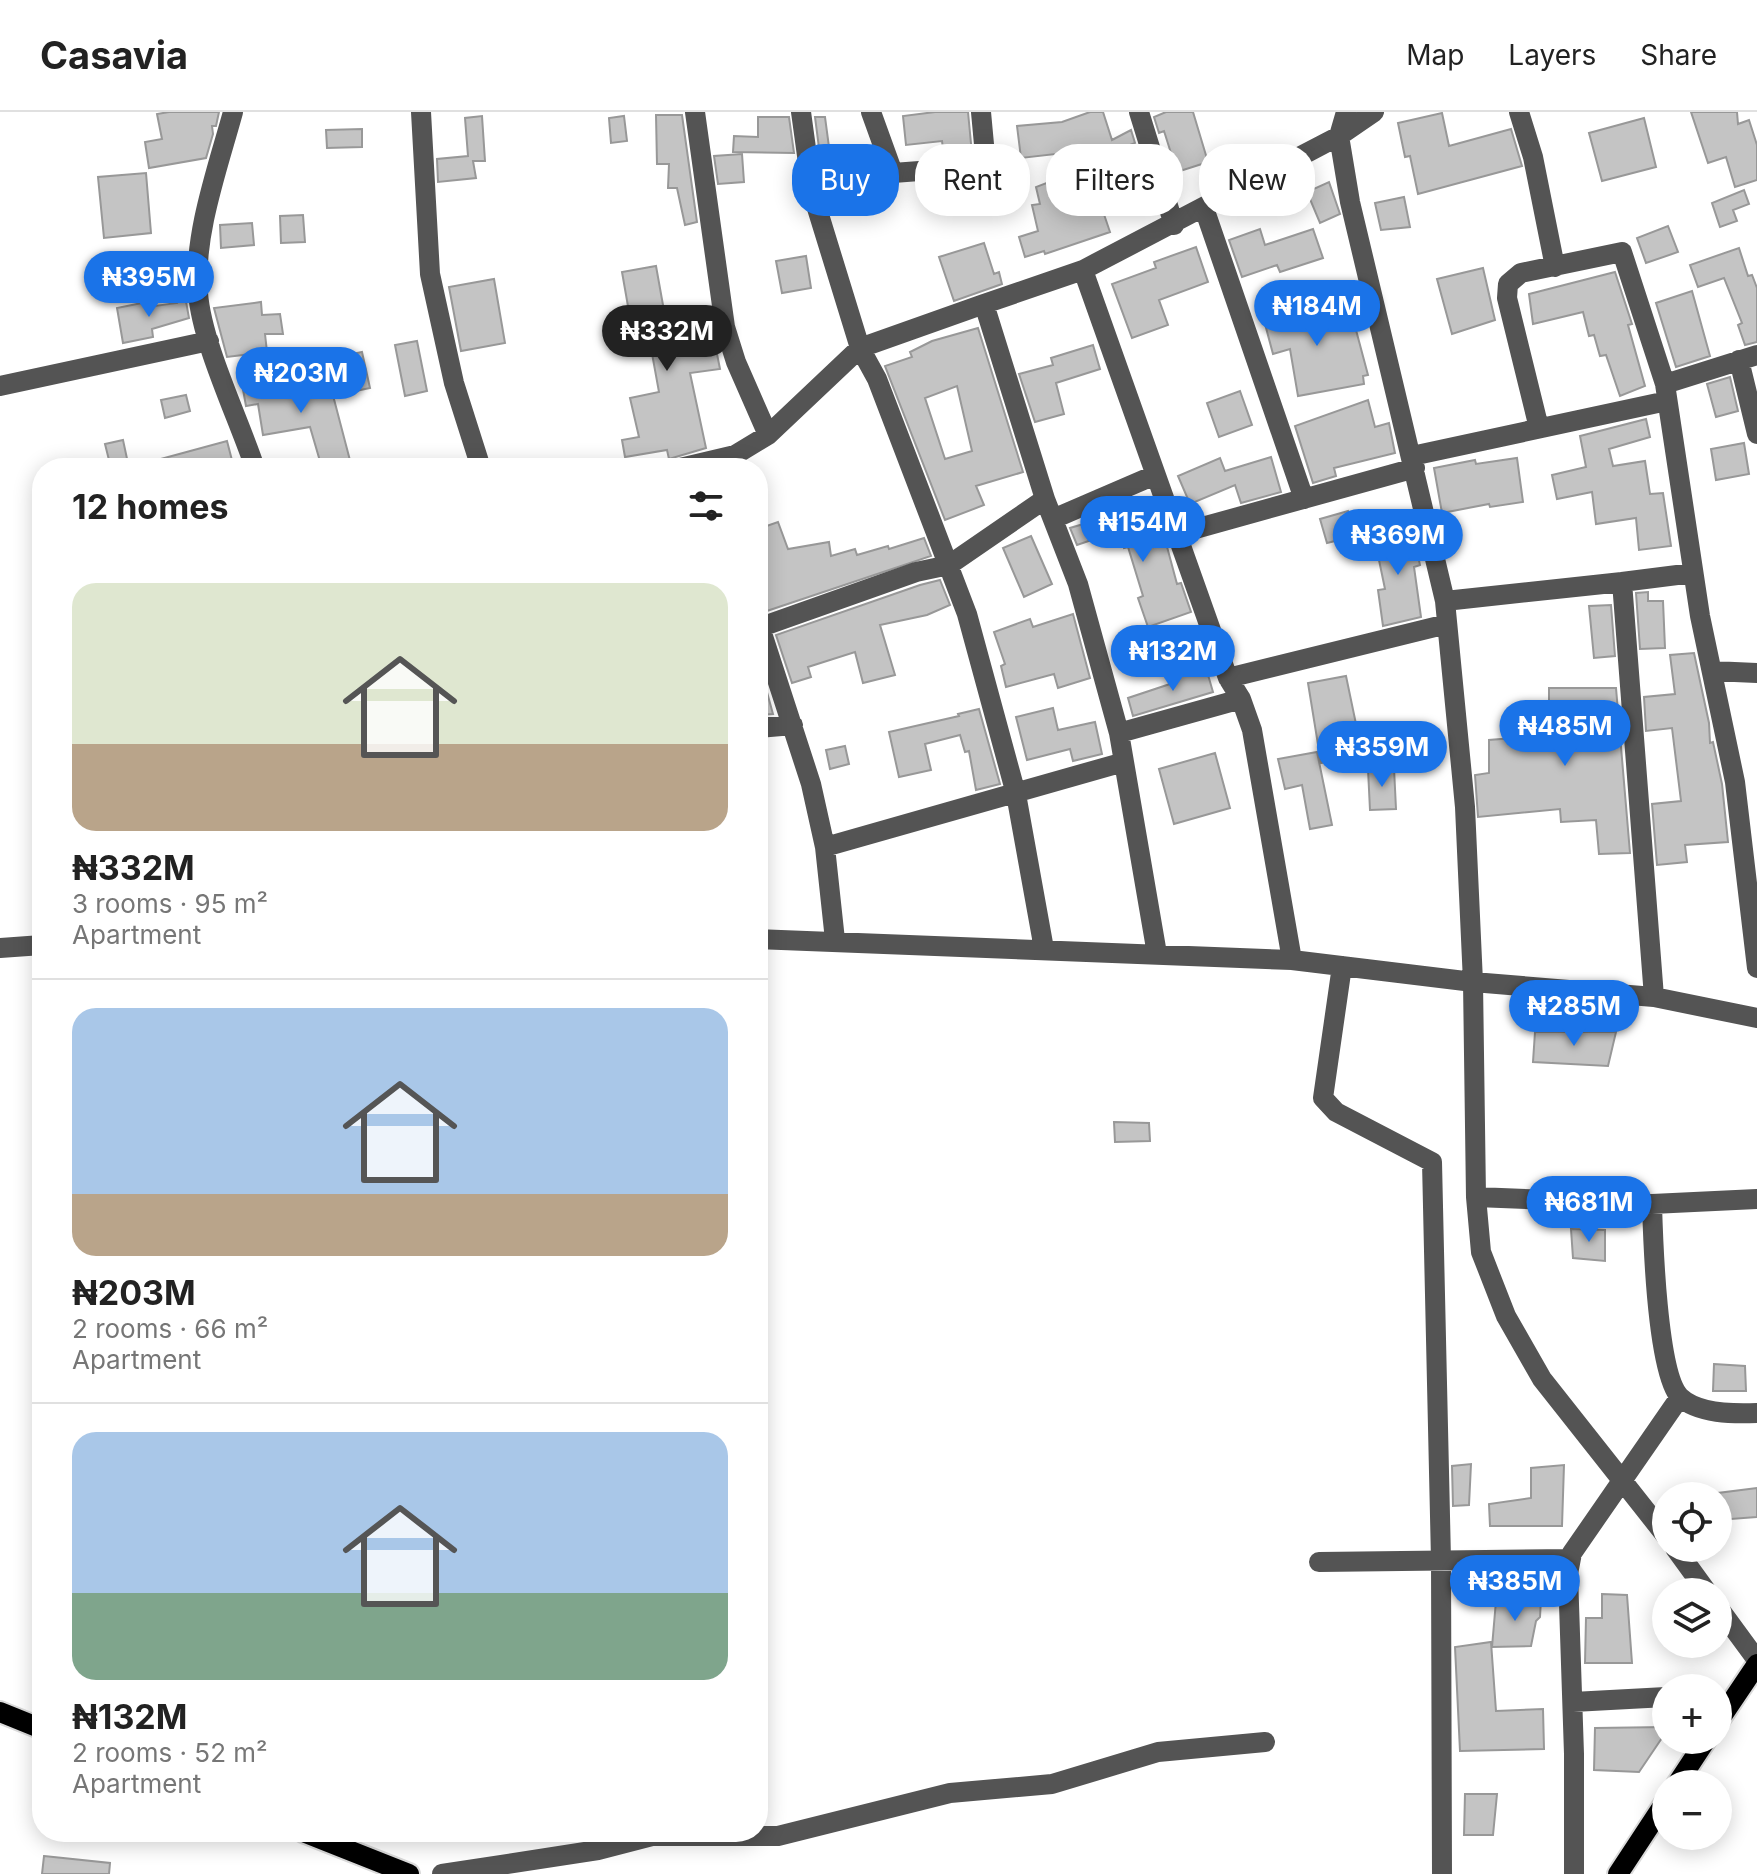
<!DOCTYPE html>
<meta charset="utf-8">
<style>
body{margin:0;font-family:Inter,sans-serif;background:#f2f2f2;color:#222;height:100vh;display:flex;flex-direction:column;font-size:30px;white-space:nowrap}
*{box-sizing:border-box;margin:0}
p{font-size:26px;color:#767676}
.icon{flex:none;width:44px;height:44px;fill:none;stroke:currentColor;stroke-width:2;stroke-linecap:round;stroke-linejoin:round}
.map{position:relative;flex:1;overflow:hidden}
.details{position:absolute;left:32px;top:346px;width:736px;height:1384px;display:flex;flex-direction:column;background:#fff;border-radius:32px;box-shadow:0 4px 20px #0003}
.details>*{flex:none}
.banner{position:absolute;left:792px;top:32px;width:760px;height:72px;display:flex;gap:16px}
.fabs{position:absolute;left:1652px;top:1370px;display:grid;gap:16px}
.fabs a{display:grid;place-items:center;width:80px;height:80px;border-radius:50%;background:#fff;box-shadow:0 4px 20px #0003;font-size:40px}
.price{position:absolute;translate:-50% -68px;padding:0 18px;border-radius:28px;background:#1a73e8;color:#fff;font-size:26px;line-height:52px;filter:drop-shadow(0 2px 4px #0008)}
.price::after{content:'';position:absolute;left:50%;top:48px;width:24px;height:18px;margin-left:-12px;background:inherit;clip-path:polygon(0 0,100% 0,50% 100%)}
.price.selected{background:#222;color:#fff}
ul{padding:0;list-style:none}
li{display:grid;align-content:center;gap:16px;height:424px;padding:0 40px}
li+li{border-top:2px solid #e0e0e0}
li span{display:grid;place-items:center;height:248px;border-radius:24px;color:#555}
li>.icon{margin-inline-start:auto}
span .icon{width:144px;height:144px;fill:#fffc;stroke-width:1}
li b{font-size:34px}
h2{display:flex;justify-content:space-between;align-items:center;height:96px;padding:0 40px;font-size:34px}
.pill{padding:0 28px;border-radius:32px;background:#fff;box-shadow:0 4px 20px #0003;font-size:28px;line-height:72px}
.pill.selected{background:#1a73e8;color:#fff}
header{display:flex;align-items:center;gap:48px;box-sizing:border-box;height:112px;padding:0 40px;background:#fff;border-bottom:2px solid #e0e0e0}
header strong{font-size:38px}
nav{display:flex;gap:44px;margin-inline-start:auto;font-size:28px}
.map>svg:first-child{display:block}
.building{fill:#c4c4c4;stroke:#989898;stroke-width:2;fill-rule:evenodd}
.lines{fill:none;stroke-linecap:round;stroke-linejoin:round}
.major-casing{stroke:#dbdbdb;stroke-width:24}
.minor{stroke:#545454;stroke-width:20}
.major{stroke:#000;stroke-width:20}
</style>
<header>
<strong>Casavia</strong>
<nav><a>Map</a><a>Layers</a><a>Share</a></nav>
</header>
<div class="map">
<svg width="1757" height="1762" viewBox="0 0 1757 1762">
<rect width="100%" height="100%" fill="#fff"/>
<!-- building -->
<path class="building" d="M169 0H219L216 14H212L213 22 206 46 149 56 145 30 162 27 157 2Z
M935 0H968L972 42 944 44 942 29 906 33 903 4Z
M1090 0H1103L1112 28 1131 18 1135 31 1110 41 1108 36 1021 46 1017 14 1062 10Z
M1166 0H1193L1208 50 1177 60 1164 19 1159 21 1154 5Z
M1691 0H1737L1738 12 1749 8 1757 33V68L1735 75 1726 45 1708 51Z
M1442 1 1449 34 1511 17 1522 54 1418 82 1410 44 1405 45 1398 11Z
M656 3H682L697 110 685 113 677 76H668L669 52H657Z
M482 4 485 49H473L476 66 438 70 437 47 468 44 465 6Z
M624 4 627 29 611 31 609 6Z
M758 5H789L794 41 733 40 734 24 758 25Z
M815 5H825L829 35 819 36Z
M1644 6 1656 55 1602 69 1589 21Z
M362 17V35L327 36 326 18Z
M742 42 744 70 718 72 714 44Z
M1088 55 1110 120 1045 142 1044 139 1025 145 1019 125 1038 119 1032 93 1040 92 1036 75Z
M146 61 151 121 104 126 98 65Z
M1329 70 1340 102 1320 111 1307 80Z
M1744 78 1749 92 1733 98 1737 109 1720 115 1712 91Z
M1404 85 1410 115 1381 118 1375 91Z
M303 103 305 130 281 131 280 104Z
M252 111 254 133 221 136 220 113Z
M1668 114 1678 140 1646 151 1637 126Z
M1260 117 1265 133 1313 117 1323 146 1280 160 1277 153 1242 165 1229 128Z
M984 131 994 162 999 160 1002 172 954 189 939 145Z
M1196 135 1208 170 1159 188 1168 213 1132 226 1112 172 1156 156 1154 150Z
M1739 136 1748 164 1752 163 1757 176V230L1745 233 1738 213 1742 211 1724 166 1698 175 1690 153Z
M806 144 811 176 782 181 776 149Z
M656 154 668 221 711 212 720 257 690 261 706 336 669 347 667 338 625 345 622 328 639 325 630 286 659 280 647 214 632 217 622 160Z
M1483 156 1495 208 1452 222 1437 167Z
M1615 160 1632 212 1628 213 1645 274 1620 284 1606 243 1600 244 1594 223 1589 224 1583 200 1533 212 1529 182Z
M494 167 505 231 461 239 449 175Z
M1692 179 1710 244 1676 255 1656 191Z
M185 184 189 206 152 217 153 225 123 231 117 196 147 190 148 195 177 191 176 186Z
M1299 186 1309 218 1356 201 1361 216 1356 218 1368 263 1363 264 1364 272 1298 284 1290 237 1273 242 1261 197Z
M261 190 262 203 280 202 283 222H265L267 240 227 245 214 196Z
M978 216 1023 360 976 374 984 393 945 408 885 254 912 245 910 240 932 229ZM957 274 972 339 945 347 925 286Z
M417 229 427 279 405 284 395 233Z
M1093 233 1100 257 1056 271 1064 302 1035 310 1019 262 1053 253 1051 246Z
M362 240 370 276 351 280 343 244Z
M293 262 296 281 330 272 352 356H322L310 315 263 323 258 292 246 294 242 272Z
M1730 265 1738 299 1716 305 1707 272Z
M1240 279 1252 313 1219 325 1207 291Z
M186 283 190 299 165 306 161 288Z
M1368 288 1375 315 1389 311 1395 341 1334 356 1336 364 1313 371 1295 314Z
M1646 307 1650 325 1609 337 1613 354 1645 349 1650 382 1663 381 1671 434 1639 438 1636 406 1596 412 1592 380 1557 387 1552 363 1586 355 1580 324Z
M123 328 129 356H111L105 332Z
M227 329 234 356H147L146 351Z
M1744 331 1749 362 1716 368 1711 337Z
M1271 345 1281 380 1241 391 1235 373 1190 392 1178 364 1220 346 1225 359Z
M1517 346 1523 390 1490 395 1489 392 1442 401 1434 356 1475 348 1476 352Z
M1141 395 1154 435 1166 431 1177 472 1181 471 1191 500 1148 515 1138 486 1143 484 1128 435 1124 436 1118 419 1077 433 1070 416Z
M1348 399 1355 424 1327 431 1320 407Z
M778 410 788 437 829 430 831 444 855 437 857 443 888 434 889 437 924 426 931 444 758 502V417Z
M1412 416 1420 453 1414 455 1421 505 1383 514 1378 478 1385 477 1374 424Z
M1031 424 1052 472 1024 485 1003 436Z
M940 468 950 493 927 503 880 513 895 563 863 571 855 540 808 555 811 565 792 571 776 523 920 473Z
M1648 480V489H1663L1665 536 1640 537 1636 481Z
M1611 493 1615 544 1594 546 1589 494Z
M1073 502 1090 566 1058 576 1054 562 1006 575 1001 554 1005 552 994 520 1030 507 1033 515Z
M1694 541 1709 611 1710 631 1713 630 1722 672 1728 730 1685 733 1687 750 1657 753 1652 692 1681 689 1672 616 1646 619 1644 585 1675 582 1670 543Z
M1206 556 1213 580 1133 604 1128 586 1170 572 1169 568Z
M758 562H762L773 602 758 603Z
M1346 564 1356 612 1351 613 1357 644 1321 651 1308 571Z
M1549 576H1616L1630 741 1599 742 1596 708 1561 710 1560 697 1478 705 1475 663 1489 661V628L1549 623Z
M1053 596 1058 618 1095 610 1102 642 1073 649 1070 637 1027 648 1016 605Z
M979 597 1000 672 976 678 969 639 965 640 960 623 925 632 931 658 899 665 889 620 959 604 958 602Z
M845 634 849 652 830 657 826 638Z
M1317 640 1332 713 1310 717 1302 673 1285 677 1278 647Z
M1215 641 1230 696 1174 712 1159 657Z
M1394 656 1396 697 1370 698 1368 657Z
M1535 920H1616L1608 954 1533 950Z
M1114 1010 1149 1011 1150 1029 1115 1030Z
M1571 1117 1605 1118V1149L1573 1146Z
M1714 1252 1745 1254 1746 1279H1713Z
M1471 1352 1469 1393 1453 1394 1452 1354Z
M1564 1353 1562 1414H1490L1489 1392 1531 1386V1356Z
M1757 1376V1405L1718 1408V1381Z
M1602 1482 1627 1483 1632 1551H1585L1586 1506H1602Z
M1541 1487 1540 1505 1536 1509 1531 1534 1492 1535 1496 1489Z
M1491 1530 1496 1599 1543 1597 1544 1637 1460 1639 1455 1535Z
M1666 1615V1620L1639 1660 1594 1658 1595 1616Z
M1465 1682H1497L1493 1723H1464Z
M44 1744 110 1751 109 1762H42Z"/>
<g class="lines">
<defs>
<path id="major" d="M0 1600 42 1617
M1718 1610 1757 1552
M1677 1672 1706 1628
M303 1720 409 1762
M1618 1762 1666 1689"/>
</defs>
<!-- major casing -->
<use href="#major" class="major-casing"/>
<!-- minor -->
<path class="minor" d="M233 0C218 55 193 124 198 181 202 232 238 305 255 356
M421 0 430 162 454 271 481 356
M695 0 725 215 736 250 768 323
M801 0 812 80 860 236 877 267 967 502 1016 682 1044 837
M871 0 893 61
M1139 0 1174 113
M1346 0 1339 24 1350 90 1445 489 1465 695 1473 870 1476 1085 1481 1140 1506 1204 1542 1267 1666 1424
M1519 0 1533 45 1555 155
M812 80 893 61 986 54 981 0
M1204 96 1304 387
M1083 158 984 192 1045 387 1078 472 1119 621 1157 842
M1739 248 1757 322
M1665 272 1757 243
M0 274 209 229
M1539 316 1507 186 1508 172 1521 161 1622 140 1665 272 1700 504 1735 670 1757 856
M1412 344 1667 289
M680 356 735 343 768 323 860 236 984 192
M1053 407 1155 363
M1177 422 1415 356
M1445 489 1622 470
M760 515 811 672 825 735 835 828
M758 516 916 460 949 453 1045 387
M1712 559 1757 561
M1228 566 1447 512
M758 616 793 613
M1119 621 1241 587
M825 735 1124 650
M758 827 1292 848 1473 870 1654 885 1757 906
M0 836 42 833
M1292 848 1252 618 1241 587 1228 566 1083 158 1339 24 1374 0
M1342 854 1323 986 1336 1000 1432 1050 1441 1448 1442 1762
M1654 885 1622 470 1693 461
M1476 1085 1652 1092 1757 1087
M1652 1092C1653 1127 1657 1262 1680 1285 1698 1302 1734 1302 1757 1301
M1675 1436 1707 1480
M1319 1450 1571 1447
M1718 1495 1757 1548
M1573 1590 1666 1585
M442 1762 598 1738 652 1724H778L950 1681 1052 1672 1158 1640 1265 1630
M1574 1762V1642L1568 1462 1572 1441 1680 1285"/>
<!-- major -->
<use href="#major" class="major"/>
</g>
</svg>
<div class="fabs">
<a><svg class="icon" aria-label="locate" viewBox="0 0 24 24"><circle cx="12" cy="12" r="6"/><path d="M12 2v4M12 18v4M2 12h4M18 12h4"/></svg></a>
<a><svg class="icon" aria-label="layers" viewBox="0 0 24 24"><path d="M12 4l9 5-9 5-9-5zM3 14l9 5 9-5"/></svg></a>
<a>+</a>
<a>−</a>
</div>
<b class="price" style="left:149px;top:207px">₦395M</b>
<b class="price" style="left:1317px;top:236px">₦184M</b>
<b class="price selected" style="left:667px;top:261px">₦332M</b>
<b class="price" style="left:301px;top:303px">₦203M</b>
<b class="price" style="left:1143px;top:452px">₦154M</b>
<b class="price" style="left:1398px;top:465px">₦369M</b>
<b class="price" style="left:1173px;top:581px">₦132M</b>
<b class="price" style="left:1565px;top:656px">₦485M</b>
<b class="price" style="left:1382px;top:677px">₦359M</b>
<b class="price" style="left:1574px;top:936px">₦285M</b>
<b class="price" style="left:1589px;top:1132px">₦681M</b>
<b class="price" style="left:1515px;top:1511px">₦385M</b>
<div class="banner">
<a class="pill selected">Buy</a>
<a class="pill">Rent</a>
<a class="pill">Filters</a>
<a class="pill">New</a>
</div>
<section class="details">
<h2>12 homes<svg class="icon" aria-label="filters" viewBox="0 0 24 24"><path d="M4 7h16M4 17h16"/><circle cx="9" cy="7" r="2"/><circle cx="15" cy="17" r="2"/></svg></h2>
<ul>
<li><span style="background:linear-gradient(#dfe7d0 65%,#b9a48a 0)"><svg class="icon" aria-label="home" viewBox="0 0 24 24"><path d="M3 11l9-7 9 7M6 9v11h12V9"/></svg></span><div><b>₦332M</b><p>3 rooms · 95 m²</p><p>Apartment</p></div></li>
<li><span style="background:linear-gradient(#a9c7e8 75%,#b9a48a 0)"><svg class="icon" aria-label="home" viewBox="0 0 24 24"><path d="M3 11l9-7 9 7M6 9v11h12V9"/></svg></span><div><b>₦203M</b><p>2 rooms · 66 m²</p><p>Apartment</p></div></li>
<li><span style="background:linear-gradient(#a9c7e8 65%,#7fa58c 0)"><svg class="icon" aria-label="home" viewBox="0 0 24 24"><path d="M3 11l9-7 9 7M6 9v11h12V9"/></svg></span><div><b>₦132M</b><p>2 rooms · 52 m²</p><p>Apartment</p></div></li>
</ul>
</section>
</div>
